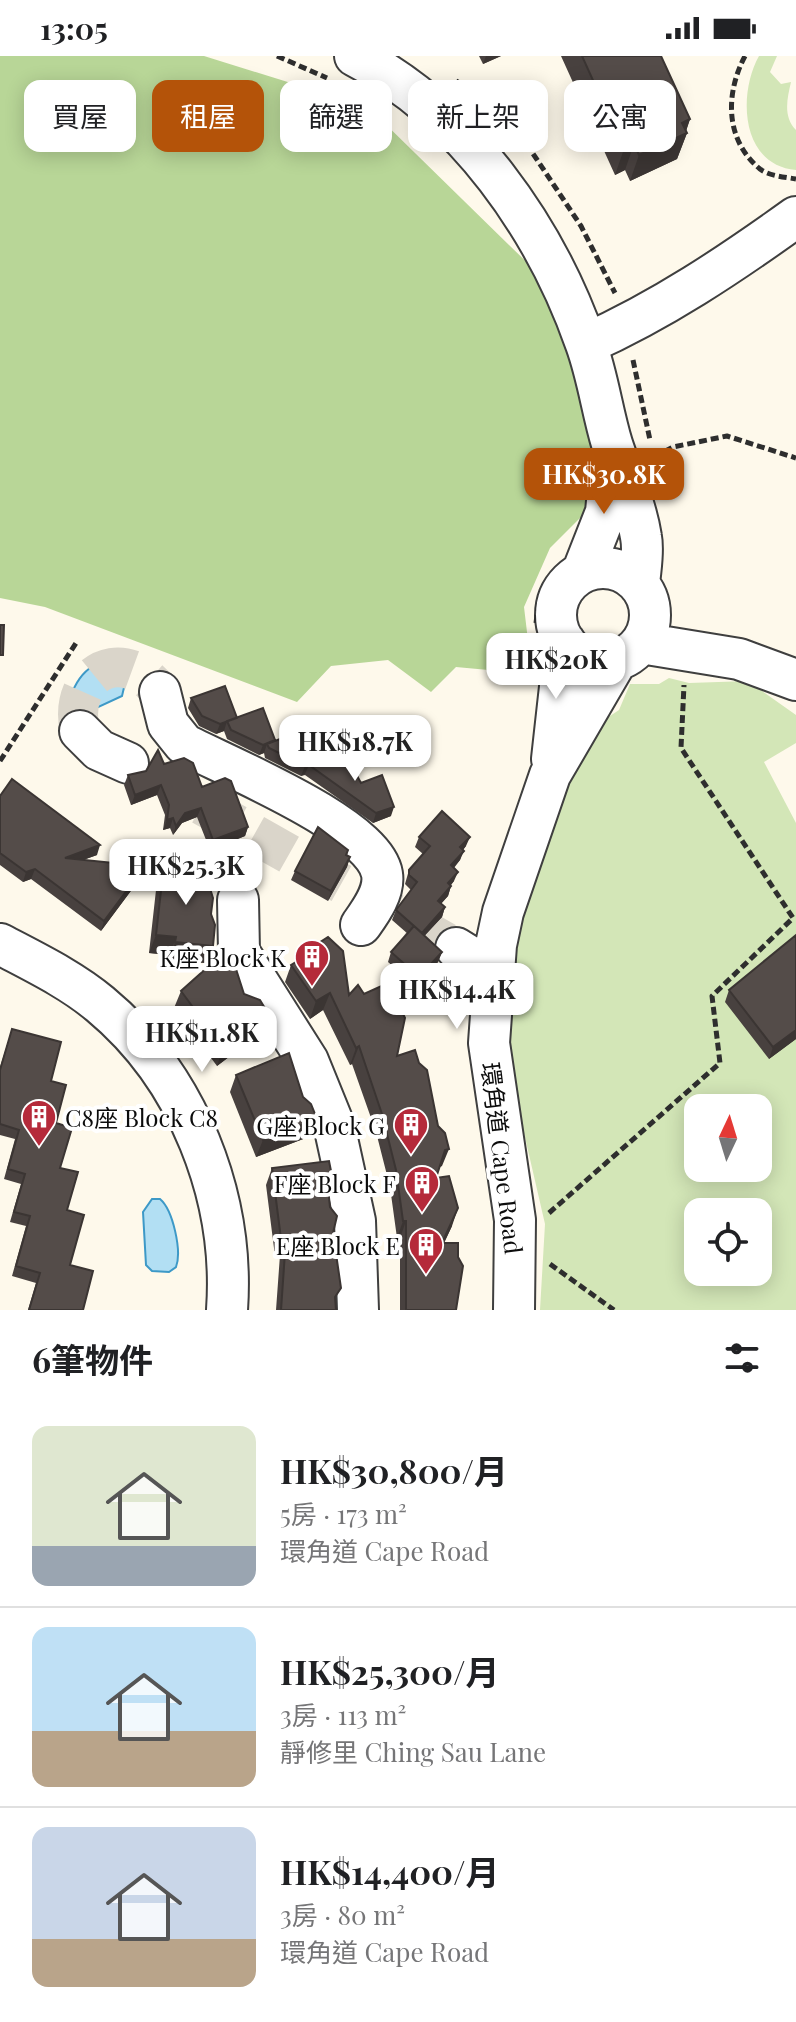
<!DOCTYPE html>
<html lang="zh-TW">
<meta charset="utf-8">
<style>
body{margin:0;font-family:"Playfair Display","Noto Sans TC",serif;background:#f2f2f2;color:#202124;height:100vh;display:flex;flex-direction:column;font-size:30px;white-space:nowrap}
*{box-sizing:border-box;margin:0}
p{font-size:26px;color:#757577}
.icon{flex:none;width:44px;height:44px;fill:none;stroke:currentColor;stroke-width:2;stroke-linecap:round;stroke-linejoin:round}
.map{position:relative;height:1254px;overflow:hidden}
.side{display:flex;flex-direction:column;background:#fff;flex:1}
.side>*{flex:none}
.top-card{position:absolute;left:24px;top:24px;width:748px;height:72px;display:flex;gap:16px}
.needle{width:52px;rotate:4deg}
.tools{position:absolute;left:684px;top:1038px;display:grid;gap:16px}
.tools a{display:grid;place-items:center;width:88px;height:88px;border-radius:16px;background:#fff;box-shadow:0 4px 20px #0003;font-size:40px}
.price{position:absolute;translate:-50% -68px;padding:0 18px;border-radius:16px;background:#fff;color:#222;font-size:26px;line-height:52px;filter:drop-shadow(0 2px 4px #0008)}
.price::after{content:'';position:absolute;left:50%;top:48px;width:24px;height:18px;margin-left:-12px;background:inherit;clip-path:polygon(0 0,100% 0,50% 100%)}
.price.on{background:#b45309;color:#fff}
ul{padding:0;list-style:none}
li{display:flex;align-items:center;gap:24px;height:200px;padding:0 32px}
li+li{border-top:2px solid #e0e0e0}
li span{display:grid;place-items:center;flex:none;width:224px;height:160px;border-radius:16px;color:#555}
li>.icon{margin-inline-start:auto}
span .icon{width:96px;height:96px;fill:#fffc;stroke-width:1}
li b{font-size:34px}
h2{display:flex;justify-content:space-between;align-items:center;height:96px;padding:0 32px;font-size:34px}
.tag{padding:0 28px;border-radius:16px;background:#fff;box-shadow:0 4px 20px #0003;font-size:28px;line-height:72px}
.tag.on{background:#b45309;color:#fff}
.status{display:flex;justify-content:space-between;align-items:center;height:56px;padding:0 40px;background:#fff;direction:ltr}
.status svg{height:22px;fill:currentColor}
.map>svg:first-child{display:block}
.green{fill:#d3e6b7;fill-rule:evenodd}
.forest{fill:#b8d697}
.water{fill:#b2dff3;stroke:#3d99c7;stroke-width:2}
.lines{fill:none;stroke-linecap:round;stroke-linejoin:round}
.minor-tunnel{stroke:#dad5ca;stroke-width:40;stroke-dasharray:40 20;stroke-linecap:butt}
.minor-casing{stroke:#3f3f3f;stroke-width:44}
.path{stroke:#2e2e2e;stroke-width:5;stroke-dasharray:8 4;stroke-linecap:butt}
.minor{stroke:#fff;stroke-width:40}
.wall{fill:#48413f}
.shaded-wall{fill:#3b3533}
.building{fill:#544c49;stroke:#3b3533;stroke-width:2}
.labels{text-anchor:middle;dominant-baseline:central;stroke-width:8;stroke-linejoin:round;paint-order:stroke}
.poi-label{font-size:24px;fill:#0c0c0c;stroke:#fff;text-anchor:end}
.street-label{font-size:24px;fill:#0c0c0c;stroke:#fff}
</style>
<div class="status"><b>13:05</b><svg viewBox="0 0 49 12"><path d="M0 12V9h3v3zM5 12V6h3v6zM10 12V3h3v9zM15 12V0h3v12zM26 1h20v11H26zM47 4h2v5h-2z"/></svg></div>
<div class="map">
<svg width="796" height="1254" viewBox="0 0 796 1254">
<rect width="100%" height="100%" fill="#fef9eb"/>
<!-- green -->
<path class="green" d="M759 0H777L770 16 781 28 791 26C787 43 783 61 796 74V114C740 109 738 37 759 0Z
M669 622 689 627 748 625 796 659V687L764 706 796 767V1254H540L545 1168 500 973 532 798 592 672 619 654 630 628H659ZM698 1052H758V1112H698ZM698 1156H758V1216H698Z"/>
<!-- forest -->
<path class="forest" d="M0 0H204L368 51 550 229 608 407 589 453 550 492 524 551 532 618 456 611 431 636 388 604 331 610 297 646 45 551 0 542Z"/>
<!-- water -->
<path class="water" d="M131 602 122 640 92 654 70 642C81 610 99 603 131 602Z
M152 1143H160C173 1154 182 1195 176 1211L169 1216 152 1215 146 1209 143 1156Z"/>
<g class="lines">
<!-- minor-tunnel -->
<path class="minor-tunnel" d="M80 675C67 617 123 587 160 636
M202 749 456 892"/>
<defs>
<path id="minor" d="M355 0C465 56 546 173 586 288 598 321 602 355 612 388 622 419 636 449 641 481 644 496 640 514 639 529
M586 288C662 254 729 209 796 161
M556 559a47 47 0 1 1 94 0a47 47 0 1 1-94 0Z
M582 517 606 456 611 402
M641 587 739 603 796 624
M160 636 168 668 184 688C228 711 374 770 382 818 385 836 371 855 361 869
M80 675 99 694 128 707
M552 703 565 586
M238 844 239 896 308 1005 334 1069 355 1165 358 1254
M0 888C34 906 70 923 100 948 188 1021 235 1140 227 1254
M456 892 493 915
M514 1254 515 1164 489 987 496 889 503 856 550 719 617 604"/>
</defs>
<!-- minor casing -->
<use href="#minor" class="minor-casing"/>
<!-- path -->
<path class="path" d="M277 0 327 22
M745 0C725 38 725 84 760 113 769 120 785 121 796 123
M456 25 492 46 516 72 581 170 615 237
M633 304 650 384
M654 401 673 391 727 380 796 402
M536 567 539 544 549 523
M0 705 76 587
M549 1157 720 1007 712 940 793 862 681 692 684 629
M550 1208 614 1254"/>
<!-- minor -->
<use href="#minor" class="minor"/>
</g>
<!-- wall -->
<path class="wall" d="M479 0H501L483 8Z
M561 0H661L690 63 686 75 687 77 677 103 630 125 625 114 615 119Z
M191 642 237 662 315 707 361 727 391 760 373 767 305 719 301 720 265 702 264 697 259 699 227 683 224 675 216 678 199 670 188 652Z
M164 708 202 731 248 771 245 780 210 794 197 761 182 767 173 779 170 772 163 774 165 759 157 739 131 749 124 729 128 719 146 715Z
M0 740 97 799 83 804 142 814 139 824 101 875 31 823 23 826 0 809Z
M419 781 466 790 463 794 460 804 454 812V825L451 829V830L448 840 441 847 445 851 442 861 424 880 442 896 438 906 416 930 388 906 391 896 408 878 392 864 396 854 411 834 405 828 409 814 423 798 415 791Z
M348 794 347 800 350 801 347 811 328 845 291 824 295 815Z
M166 809 211 858 213 890 206 907 169 904 170 899 149 897 156 834Z
M297 901 349 939 397 1000 442 1110 439 1111 436 1122 452 1170 444 1187 456 1254H400V1182H397L390 1131 376 1076 352 1008 350 1009 323 954 310 963 285 926 291 909 295 907Z
M729 934 796 983 769 1003 725 946Z
M181 935 244 938 264 959 259 978 217 1010 174 952Z
M12 973 51 1025 60 1112 67 1154 70 1209 83 1254H84H28L36 1227 12 1220 26 1170 10 1166 21 1128 4 1123 15 1083 0 1079V1011Z
M236 1019 311 1080 256 1101 230 1036Z
M272 1112 328 1132 333 1177 336 1254H276L280 1199 275 1200 266 1129Z"/>
<!-- shaded-wall -->
<path class="shaded-wall" d="M486 0H501L483 8Z
M690 63 685 78 687 77 677 103 630 125 639 99 682 67Z
M634 88 625 114 615 119 624 93Z
M237 662 227 665 224 675 216 678 220 668Z
M275 684 267 688 264 697 259 699 263 689Z
M309 709 305 718 301 720 305 710Z
M161 729 157 739 131 749 135 739Z
M394 751 391 760 373 767 376 757Z
M201 752 197 761 182 767 173 779 176 770 185 757Z
M173 762 170 772 163 774 167 764Z
M248 771 245 780 210 794 213 784Z
M470 781 466 790 457 801 460 791Z
M100 789 97 799 61 812 65 802Z
M464 795 460 804 447 819 451 809Z
M350 801 347 811 328 845 331 835Z
M143 810 139 824 101 875 104 865 133 814Z
M35 813 31 823 23 826 26 816Z
M458 816 454 825 444 837 448 827Z
M451 830 448 840 435 855 438 845Z
M445 851 442 861 418 887 422 877Z
M156 879 176 881 170 899 149 897Z
M175 886 213 890 206 907 169 904Z
M442 896 438 906 416 930 419 921Z
M330 937 323 954 310 963 316 945Z
M266 954 263 962 265 961 259 978 217 1010 223 992Z
M796 974V983L769 1003 773 991Z
M359 990 352 1008 350 1009 356 992Z
M317 1063 311 1080 256 1101 263 1084Z
M449 1093 442 1110 439 1111 445 1094Z
M458 1152 452 1170 436 1204 442 1187Z
M403 1165H406L400 1182H397Z
M286 1182 280 1199 275 1200 281 1183Z"/>
<!-- building -->
<path class="building" d="M582 0H661L690 63 682 67 687 77 639 99 634 88 624 93Z
M0 569H4L3 599H0Z
M225 630 237 662 220 668 202 660 191 642Z
M263 652 275 684 263 689 231 674 227 665Z
M303 674 315 707 305 710 269 692 267 688Z
M158 694 164 708 184 702 193 707 202 731 225 722 231 725 248 771 213 784 201 752 185 757 176 770 173 762 167 764 169 749 161 729 135 739 128 719 146 715Z
M344 696 361 727 382 719 394 751 376 757 309 709Z
M12 723 100 789 65 802 143 810 133 814H142L104 865 35 813 26 816 0 797V740Z
M442 755 470 781 460 791 464 795 451 809 458 816 448 827 451 830 438 845 445 851 422 877 396 854 417 826 409 819V814L430 790 419 781Z
M318 771 348 794 346 799 350 801 331 835 295 815Z
M166 809 204 813 213 842 211 858 215 869 213 890 175 886 176 881 156 879 163 817 172 824Z
M414 870 442 896 419 921 391 896Z
M796 879V974L773 991 729 934Z
M328 881 343 895 349 939 358 929 364 938 388 927 405 962 397 1000 415 994 419 1007 427 1014 438 1070 445 1077 449 1093 445 1094 436 1122 449 1120 458 1152 442 1187H458V1201L463 1210 456 1254H406V1165H403L396 1114 382 1058 359 990 356 992 330 937 316 945 291 909 299 904 297 901Z
M220 900 236 913 244 938 260 944 266 954 263 956 265 961 223 992 181 935Z
M12 973 61 986 51 1025 66 1029 56 1067 72 1072 60 1112 78 1116 67 1154 84 1159 70 1209 93 1215 83 1254H84H29L40 1217 16 1210 30 1160 14 1156 25 1118 8 1113 19 1074 0 1068V1014Z
M289 997 303 1041 311 1048 317 1063 263 1084 236 1019Z
M329 1105 332 1120 328 1132 330 1151 337 1160 333 1177 341 1232 335 1241 336 1254H281L286 1182 281 1183 272 1112Z"/>
<!-- icons -->
<defs>
<symbol id="building-pin" viewBox="-11 -11 22 30"><path d="M0 17L-7.5 6A9.5 9.5 0 1 1 7.5 6Z" fill="#b52a3a" stroke="#fff"/><path d="M-4-6H4V6H1V3H-1V6H-4ZM-2.5-4.3h1.7v1.8h-1.7ZM.8-4.3h1.7v1.8H.8ZM-2.5-1h1.7V.8h-1.7ZM.8-1h1.7V.8H.8Z" fill="#fff"/></symbol>
</defs>
<g fill-rule="evenodd">
<use href="#building-pin" x="292" y="881" width="40" height="54"/>
<use href="#building-pin" x="19" y="1041" width="40" height="54"/>
<use href="#building-pin" x="391" y="1049" width="40" height="54"/>
<use href="#building-pin" x="402" y="1107" width="40" height="54"/>
<use href="#building-pin" x="406" y="1169" width="40" height="54"/>
</g>
<g class="labels">
<!-- poi labels -->
<g class="poi-label">
<text x="286" y="901">K座 Block K</text>
<text x="65" y="1061" text-anchor="start">C8座 Block C8</text>
<text x="385" y="1069">G座 Block G</text>
<text x="396" y="1127">F座 Block F</text>
<text x="400" y="1189">E座 Block E</text>
</g>
<!-- street labels -->
<g class="street-label">
<text transform="translate(503 1102) rotate(83)">環角道 Cape Road</text>
</g>
</g>
</svg>
<div class="tools">
<a><svg class="needle" viewBox="-14 -14 28 28"><path d="M0-13l5 13h-10z" fill="#e53935"/><path d="M0 13l5-13h-10z" fill="#757577"/></svg></a>
<a><svg class="icon" aria-label="locate" viewBox="0 0 24 24"><circle cx="12" cy="12" r="6"/><path d="M12 2v4M12 18v4M2 12h4M18 12h4"/></svg></a>
</div>
<b class="price on" style="left:604px;top:460px">HK$30.8K</b>
<b class="price" style="left:556px;top:645px">HK$20K</b>
<b class="price" style="left:355px;top:727px">HK$18.7K</b>
<b class="price" style="left:186px;top:851px">HK$25.3K</b>
<b class="price" style="left:457px;top:975px">HK$14.4K</b>
<b class="price" style="left:202px;top:1018px">HK$11.8K</b>
<div class="top-card">
<a class="tag">買屋</a>
<a class="tag on">租屋</a>
<a class="tag">篩選</a>
<a class="tag">新上架</a>
<a class="tag">公寓</a>
</div>
</div>
<section class="side">
<h2>6筆物件<svg class="icon" aria-label="filters" viewBox="0 0 24 24"><path d="M4 7h16M4 17h16"/><circle cx="9" cy="7" r="2"/><circle cx="15" cy="17" r="2"/></svg></h2>
<ul>
<li><span style="background:linear-gradient(#dfe7d0 75%,#9aa5b1 0)"><svg class="icon" aria-label="home" viewBox="0 0 24 24"><path d="M3 11l9-7 9 7M6 9v11h12V9"/></svg></span><div><b>HK$30,800/月</b><p>5房 · 173 m²</p><p>環角道 Cape Road</p></div></li>
<li><span style="background:linear-gradient(#bfe0f5 65%,#b9a48a 0)"><svg class="icon" aria-label="home" viewBox="0 0 24 24"><path d="M3 11l9-7 9 7M6 9v11h12V9"/></svg></span><div><b>HK$25,300/月</b><p>3房 · 113 m²</p><p>靜修里 Ching Sau Lane</p></div></li>
<li><span style="background:linear-gradient(#c9d6e8 70%,#b9a48a 0)"><svg class="icon" aria-label="home" viewBox="0 0 24 24"><path d="M3 11l9-7 9 7M6 9v11h12V9"/></svg></span><div><b>HK$14,400/月</b><p>3房 · 80 m²</p><p>環角道 Cape Road</p></div></li>
</ul>
</section>
